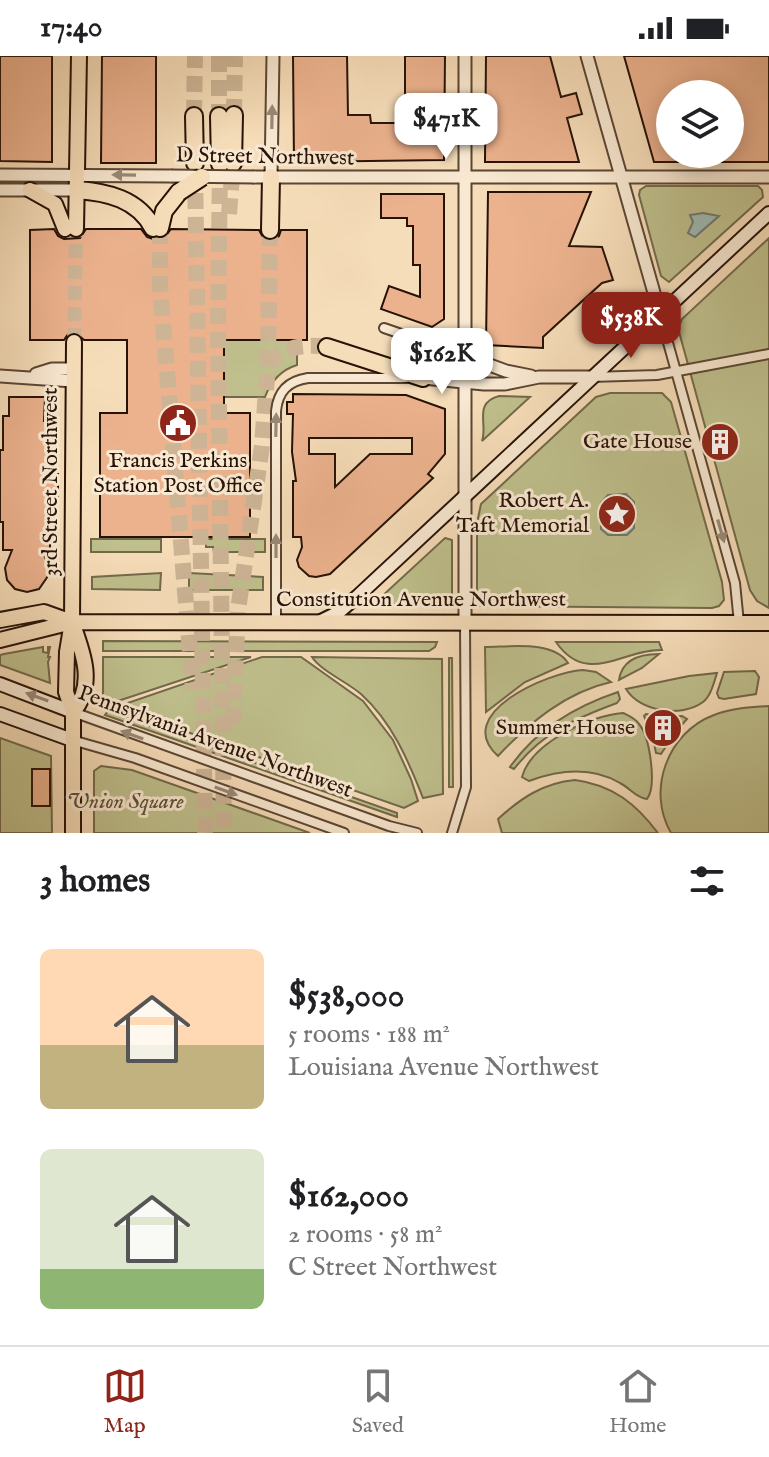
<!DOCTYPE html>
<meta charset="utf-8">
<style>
body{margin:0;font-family:"IM FELL English",serif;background:#f6f6f6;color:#202124;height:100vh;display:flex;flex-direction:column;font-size:30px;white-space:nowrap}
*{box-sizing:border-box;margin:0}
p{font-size:26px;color:#757577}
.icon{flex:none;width:44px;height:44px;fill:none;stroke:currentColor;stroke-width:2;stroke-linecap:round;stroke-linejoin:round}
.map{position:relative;height:777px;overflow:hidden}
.side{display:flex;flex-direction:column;background:#fff;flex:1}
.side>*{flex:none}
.tools{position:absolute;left:656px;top:24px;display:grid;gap:16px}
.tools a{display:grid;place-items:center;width:88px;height:88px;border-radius:50%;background:#fff;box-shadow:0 4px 20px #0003;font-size:40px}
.price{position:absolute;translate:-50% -68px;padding:0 18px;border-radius:16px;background:#fff;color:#222;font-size:26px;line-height:52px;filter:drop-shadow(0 2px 4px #0008)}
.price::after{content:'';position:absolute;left:50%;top:48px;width:24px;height:18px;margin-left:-12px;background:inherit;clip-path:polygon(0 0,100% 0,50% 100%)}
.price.current{background:#8f2418;color:#fff}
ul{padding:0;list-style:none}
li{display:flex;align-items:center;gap:24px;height:200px;padding:0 40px}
li span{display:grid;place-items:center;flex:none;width:224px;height:160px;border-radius:12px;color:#555}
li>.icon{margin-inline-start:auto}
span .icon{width:96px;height:96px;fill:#fffc;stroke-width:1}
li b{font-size:34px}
h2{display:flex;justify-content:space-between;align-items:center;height:96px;padding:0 40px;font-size:34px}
.status{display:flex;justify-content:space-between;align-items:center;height:56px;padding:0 40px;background:#fff;direction:ltr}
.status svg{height:22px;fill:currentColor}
.dock{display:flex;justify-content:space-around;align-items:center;height:112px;border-top:2px solid #e0e0e0;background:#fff;font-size:22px;color:#757577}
.dock a{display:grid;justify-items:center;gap:4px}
.dock .current{color:#8f2418}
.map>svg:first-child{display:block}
.green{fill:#bfc08d;stroke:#72694a;stroke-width:2}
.water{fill:#9ebbb5;stroke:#6e776f;stroke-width:2}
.building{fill:#ecb28e;stroke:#261206;stroke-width:2;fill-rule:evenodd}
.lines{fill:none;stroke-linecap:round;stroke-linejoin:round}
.primary-tunnel{stroke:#ccb495;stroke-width:14;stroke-dasharray:14 7;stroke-linecap:butt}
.motorway-tunnel{stroke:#ccb495;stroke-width:16;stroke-dasharray:16 8;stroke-linecap:butt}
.minor-casing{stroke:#5a4533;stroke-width:12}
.tertiary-casing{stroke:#5a4533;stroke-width:15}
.secondary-casing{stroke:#261206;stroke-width:16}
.primary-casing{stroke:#261206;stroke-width:18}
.motorway-casing{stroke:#261206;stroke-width:20}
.minor{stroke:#f9e9d2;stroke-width:8}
.tertiary{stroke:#f9e9d2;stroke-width:11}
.secondary{stroke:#f9e9d2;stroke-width:12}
.primary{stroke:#f6ddb9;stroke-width:14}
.motorway{stroke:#f6ddb9;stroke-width:16}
.tertiary-bridge-casing{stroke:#5a4533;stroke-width:15;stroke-linecap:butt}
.motorway-bridge-casing{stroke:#261206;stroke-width:20;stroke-linecap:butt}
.tertiary-bridge{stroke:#f9e9d2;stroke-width:11}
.motorway-bridge{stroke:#f6ddb9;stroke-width:16}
.oneway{fill:#9a8876}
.labels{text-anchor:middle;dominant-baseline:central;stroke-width:6;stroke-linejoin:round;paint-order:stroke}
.street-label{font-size:22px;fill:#261206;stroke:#f9e9d2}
.poi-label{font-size:22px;fill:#261206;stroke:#f9e9d2;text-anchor:end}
.park-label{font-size:22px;font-style:italic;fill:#5c4f35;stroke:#f9e9d2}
</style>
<div class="status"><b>17:40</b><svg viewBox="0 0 49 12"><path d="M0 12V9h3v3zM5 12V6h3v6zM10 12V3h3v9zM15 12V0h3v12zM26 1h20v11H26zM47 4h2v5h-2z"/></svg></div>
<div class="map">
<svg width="769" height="777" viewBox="0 0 769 777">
<rect width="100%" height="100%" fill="#f6ddb9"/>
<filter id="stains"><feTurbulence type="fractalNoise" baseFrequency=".0025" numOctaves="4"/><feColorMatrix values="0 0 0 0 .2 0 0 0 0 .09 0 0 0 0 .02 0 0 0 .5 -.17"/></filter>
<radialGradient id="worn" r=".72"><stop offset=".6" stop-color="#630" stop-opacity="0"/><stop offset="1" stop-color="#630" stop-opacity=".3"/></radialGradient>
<!-- green -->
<path class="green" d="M646 130H758L762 134 763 141 669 226 661 220 639 139 640 134Z
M769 182V552L757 545 750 534 678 272 682 263Z
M224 284H297V309C281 314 271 325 265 341H224Z
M610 337H662L671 346 722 526 724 544 719 550 712 552 480 550 477 543V467L481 448 596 341Z
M499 340 530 341 482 385C488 368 473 347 499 340Z
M445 482 452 484V541L449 546 443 548H382L380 542Z
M91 483H161V496H91Z
M206 483H265V496H214L213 491H206Z
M161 517 160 534 92 533V521Z
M189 517 263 521V534H189Z
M103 585 437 586 435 591 429 595H103Z
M556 586H659L662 594C622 593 587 631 556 586Z
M43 591V596L48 597V591H50L48 601H50L48 606 50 627 0 609V599L4 598Z
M485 591C510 591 553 584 568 607L525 626 486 656Z
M659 598 642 612 619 624C622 603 641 598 659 598Z
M103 601H251L109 648 103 646Z
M262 601H301L363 645 393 684 411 723 418 745 404 752 116 651Z
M312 601 442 603 443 738 423 742C408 704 392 666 361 638 347 626 320 614 312 601Z
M449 602H452L453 731H449Z
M583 614 596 616 611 626C566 636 529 667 498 700 451 658 548 616 583 614Z
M755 615 759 621 756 638 724 643 719 642 717 637 724 616Z
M717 617C714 626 711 640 703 646 681 662 640 656 626 633L689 620Z
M618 636 620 643 617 647C574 663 543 676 514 713L510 711C536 674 576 650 618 636Z
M769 650V777H671C646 734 668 676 714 659 732 652 750 651 769 650Z
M108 655 397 757V761L105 659Z
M623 657C629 660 635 662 639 668 650 681 657 730 647 743 636 742 630 732 620 727 591 710 559 714 529 725L522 721C531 687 591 659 623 657Z
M646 658 662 661V665L665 666 667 661 682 660 687 663 674 678 669 675 667 677 671 683 661 698 656 697 652 678 657 675 650 674 644 660Z
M0 682 51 700 52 777H0Z
M101 710 132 714 310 777H94V715Z
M575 724C613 729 636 748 658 777H502L498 763C521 742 543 727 575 724Z"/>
<!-- water -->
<path class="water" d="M703 157 719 160 695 181 688 177 693 166 690 159Z
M626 438 634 446V472L627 479H608L601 473V464H607L611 473H624L627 470 628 449 624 445H611L607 449V455H601V447L608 439Z"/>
<!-- building -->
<path class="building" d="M0 0H52V106L0 105Z
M102 0H156V107H101Z
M293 0H347L348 59H370L371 67H409V51H405V0H445L444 104 294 106Z
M486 0H550L561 41 576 37 582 58 567 62 579 106H485Z
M624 0H769V106H654ZM670 38H730V98H670Z
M488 136H591L569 190 602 191 613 224 602 227 543 281V292L486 289Z
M381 138H444V263L432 271 381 253 389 230 420 241V209H413V170H407V162H381Z
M54 173 58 180 64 183 80 182 86 173H141L147 181 153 183 164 182 171 173 259 174 264 183 271 185 279 180 281 174H307V284H224V357H250V481H100V357H127V284H84L75 276 68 278 64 284H30V174Z
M293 338 406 339 445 353V398L428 418 433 422 330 518 316 521 309 520 299 511 297 504 302 491 301 481H293V425H296L292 396 293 358H287V346H293ZM309 382H412V398H370L335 431V398H309Z
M9 341H45L44 365H50V418H58V440H50V494H42L48 508V520L39 533 27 536 15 533 7 524 5 512 12 494H3V466H0V394H3V360H9Z
M32 713H50V750H32Z"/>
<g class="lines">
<!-- primary-tunnel -->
<path class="primary-tunnel" d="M74 286 76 173"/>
<!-- motorway-tunnel -->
<path class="motorway-tunnel" d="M219 0V60
M234 59 235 0
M194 60 195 0
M220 108 218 271 224 777
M195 113 205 777
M229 158 233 107
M160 172V230L193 633
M268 308C284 290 304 288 327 291
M233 668 238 554 262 390 268 308 270 174"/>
<defs>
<path id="minor" d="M660 258 735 527 739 567
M384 272 465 300
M591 321 657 319 769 298
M276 566V355C278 335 288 325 308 322H406
M73 656 389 770 417 777
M72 684 135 702 344 777
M452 777 466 731 465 567"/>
<path id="tertiary" d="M465 0V567
M587 0 660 258
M0 119 171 120
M254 121H769
M271 121 273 0
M0 134H77
M465 300 506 315 531 320
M36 318 52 313H73
M0 320 73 325
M423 322 484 328H505L539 321H590"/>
<path id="secondary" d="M319 566 339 556 359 539 769 157
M0 628 73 656
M0 658 72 684"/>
<path id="primary" d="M30 134 55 148 65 173
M76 173 79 0
M0 564 44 556 72 566
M72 566C83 596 96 629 73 656
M0 584 72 566 769 567
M73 777V656L66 636 67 596 72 566 74 286"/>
<path id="motorway" d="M194 60 195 107
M219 60 220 108
M233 107 234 59
M77 134C107 136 138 143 153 172
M160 172 164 155 179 136
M270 174 271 121
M327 291 423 322"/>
</defs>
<!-- minor casing -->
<use href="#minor" class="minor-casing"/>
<!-- tertiary casing -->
<use href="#tertiary" class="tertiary-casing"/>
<!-- secondary casing -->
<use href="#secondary" class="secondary-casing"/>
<!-- primary casing -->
<use href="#primary" class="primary-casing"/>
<!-- motorway casing -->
<use href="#motorway" class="motorway-casing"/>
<!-- minor -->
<use href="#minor" class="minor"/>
<!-- tertiary -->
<use href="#tertiary" class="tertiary"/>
<!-- secondary -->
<use href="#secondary" class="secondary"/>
<!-- primary -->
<use href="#primary" class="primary"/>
<!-- motorway -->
<use href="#motorway" class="motorway"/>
<defs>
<path id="tertiary-bridge" d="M171 120 254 121"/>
<path id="motorway-bridge" d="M179 136 202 121"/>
</defs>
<!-- tertiary-bridge casing -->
<use href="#tertiary-bridge" class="tertiary-bridge-casing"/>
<!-- motorway-bridge casing -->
<use href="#motorway-bridge" class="motorway-bridge-casing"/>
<!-- tertiary-bridge -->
<use href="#tertiary-bridge" class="tertiary-bridge"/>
<!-- motorway-bridge -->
<use href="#motorway-bridge" class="motorway-bridge"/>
</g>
<!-- one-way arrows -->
<defs><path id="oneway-solid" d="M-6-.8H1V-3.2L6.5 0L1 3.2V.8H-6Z" transform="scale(2)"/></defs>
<g class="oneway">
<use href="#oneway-solid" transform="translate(272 61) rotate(-89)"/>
<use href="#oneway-solid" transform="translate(124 119) rotate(-179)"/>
<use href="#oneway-solid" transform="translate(276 369) rotate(-89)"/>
<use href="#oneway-solid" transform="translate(721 475) rotate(74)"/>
<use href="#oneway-solid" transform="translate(276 490) rotate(-90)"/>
<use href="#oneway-solid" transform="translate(37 641) rotate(-160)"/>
<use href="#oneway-solid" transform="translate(132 679) rotate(-160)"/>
<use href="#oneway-solid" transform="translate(226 735) rotate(20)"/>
</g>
<!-- icons -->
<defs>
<symbol id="civic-disc" viewBox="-11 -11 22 22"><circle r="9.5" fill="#8f2418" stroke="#f9e9d2"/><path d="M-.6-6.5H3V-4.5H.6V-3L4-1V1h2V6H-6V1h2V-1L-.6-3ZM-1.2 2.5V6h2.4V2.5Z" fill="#fff"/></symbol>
<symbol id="building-disc" viewBox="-11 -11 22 22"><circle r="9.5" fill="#8f2418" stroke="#f9e9d2"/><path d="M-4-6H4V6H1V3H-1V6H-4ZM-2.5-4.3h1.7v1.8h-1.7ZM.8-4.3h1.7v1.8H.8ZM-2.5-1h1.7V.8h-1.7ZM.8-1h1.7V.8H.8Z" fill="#fff"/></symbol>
<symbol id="sight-disc" viewBox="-11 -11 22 22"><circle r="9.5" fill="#8f2418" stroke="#f9e9d2"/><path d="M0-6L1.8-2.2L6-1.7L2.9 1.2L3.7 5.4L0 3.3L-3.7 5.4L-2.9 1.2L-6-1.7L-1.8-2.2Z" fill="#fff"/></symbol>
</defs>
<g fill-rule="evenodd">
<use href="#civic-disc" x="156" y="345" width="44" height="44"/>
<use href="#building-disc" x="698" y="364" width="44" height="44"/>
<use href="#sight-disc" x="595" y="436" width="44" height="44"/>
<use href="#building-disc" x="641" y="650" width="44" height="44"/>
</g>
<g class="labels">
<!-- street labels -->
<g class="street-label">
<text transform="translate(265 101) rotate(1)">D Street Northwest</text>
<text transform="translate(51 426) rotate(-90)">3rd Street Northwest</text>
<text x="421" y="544">Constitution Avenue Northwest</text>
<text transform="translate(215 686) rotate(20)">Pennsylvania Avenue Northwest</text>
</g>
<!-- poi labels -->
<g class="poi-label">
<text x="692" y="386">Gate House</text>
<text x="178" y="405" text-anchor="middle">Francis Perkins<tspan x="178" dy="25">Station Post Office</tspan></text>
<text x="589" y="445">Robert A.<tspan x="589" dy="25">Taft Memorial</tspan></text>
<text x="635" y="672">Summer House</text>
</g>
<!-- park labels -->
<g class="park-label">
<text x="125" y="746">Union Square</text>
</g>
</g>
<rect width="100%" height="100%" filter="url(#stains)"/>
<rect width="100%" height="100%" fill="url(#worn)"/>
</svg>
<div class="tools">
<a><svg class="icon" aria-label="layers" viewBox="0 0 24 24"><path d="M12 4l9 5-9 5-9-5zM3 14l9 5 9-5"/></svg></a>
</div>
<b class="price" style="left:446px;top:105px">$471K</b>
<b class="price current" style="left:631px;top:304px">$538K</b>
<b class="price" style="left:442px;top:340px">$162K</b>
</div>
<section class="side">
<h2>3 homes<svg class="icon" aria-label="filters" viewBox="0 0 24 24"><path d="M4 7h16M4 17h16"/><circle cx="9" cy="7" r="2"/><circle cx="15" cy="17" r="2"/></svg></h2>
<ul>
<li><span style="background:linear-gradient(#ffd9b3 60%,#c2b280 0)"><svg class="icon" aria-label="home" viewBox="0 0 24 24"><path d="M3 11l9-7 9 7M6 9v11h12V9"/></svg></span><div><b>$538,000</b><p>5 rooms · 188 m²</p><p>Louisiana Avenue Northwest</p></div></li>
<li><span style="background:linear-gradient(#dfe7d0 75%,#8fb573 0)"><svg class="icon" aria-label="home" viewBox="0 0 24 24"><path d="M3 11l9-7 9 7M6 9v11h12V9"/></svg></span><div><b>$162,000</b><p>2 rooms · 58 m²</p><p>C Street Northwest</p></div></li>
</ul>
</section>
<nav class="dock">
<a class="current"><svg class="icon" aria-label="map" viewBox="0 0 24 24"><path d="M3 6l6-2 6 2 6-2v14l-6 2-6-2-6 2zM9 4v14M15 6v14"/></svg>Map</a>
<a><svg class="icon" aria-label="saved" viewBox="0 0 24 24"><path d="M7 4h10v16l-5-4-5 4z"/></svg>Saved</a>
<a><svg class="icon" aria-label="home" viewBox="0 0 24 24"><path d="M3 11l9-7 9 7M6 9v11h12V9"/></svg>Home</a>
</nav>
